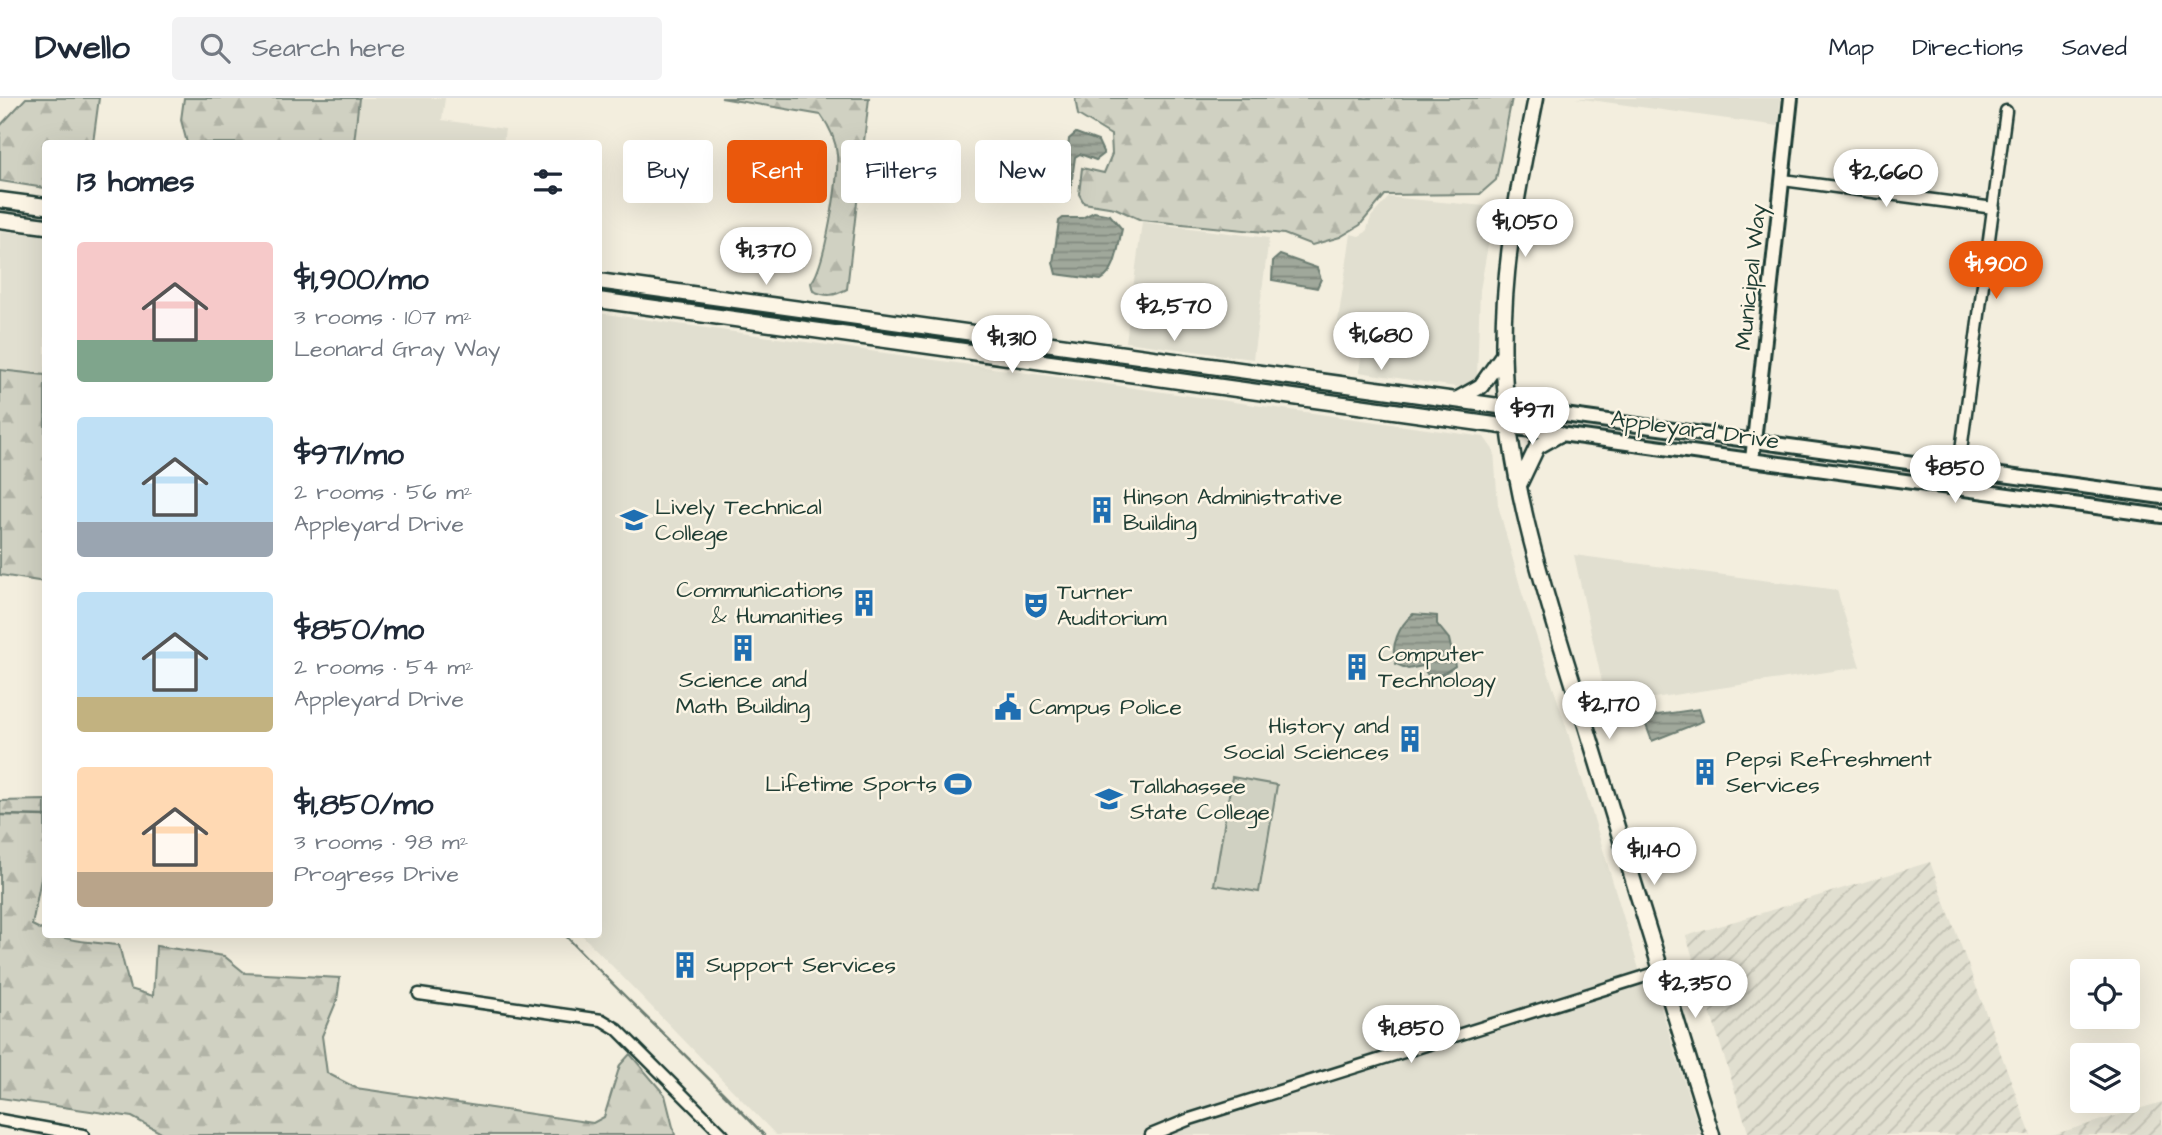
<!DOCTYPE html>
<meta charset="utf-8">
<style>
body{margin:0;font-family:"Architects Daughter",sans-serif;background:#f2f2f3;color:#1f2937;height:100vh;display:flex;flex-direction:column;font-size:26px;white-space:nowrap}
*{box-sizing:border-box;margin:0}
p{font-size:23px;color:#747a83}
.icon{flex:none;width:38px;height:38px;fill:none;stroke:currentColor;stroke-width:2;stroke-linecap:round;stroke-linejoin:round}
.map{position:relative;flex:1;overflow:hidden}
.sheet{position:absolute;left:42px;top:42px;width:560px;height:798px;display:flex;flex-direction:column;background:#fff;border-radius:7px;box-shadow:0 7px 28px #0002}
.sheet>*{flex:none}
.top-card{position:absolute;left:623px;top:42px;width:665px;height:63px;display:flex;gap:14px}
.tools{position:absolute;left:2070px;top:861px;display:grid;gap:14px}
.tools a{display:grid;place-items:center;width:70px;height:70px;border-radius:7px;background:#fff;box-shadow:0 7px 28px #0002;font-size:35px}
.price{position:absolute;translate:-50% -60px;padding:0 16px;border-radius:24px;background:#fff;color:#222;font-size:23px;line-height:46px;filter:drop-shadow(0 2px 4px #0008)}
.price::after{content:'';position:absolute;left:50%;top:42px;width:21px;height:16px;margin-left:-10px;background:inherit;clip-path:polygon(0 0,100% 0,50% 100%)}
.price.active{background:#ea580c;color:#fff}
ul{padding:0;list-style:none}
li{display:flex;align-items:center;gap:21px;height:175px;padding:0 35px}
li span{display:grid;place-items:center;flex:none;width:196px;height:140px;border-radius:7px;color:#555}
li>.icon{margin-inline-start:auto}
span .icon{width:84px;height:84px;fill:#fffc;stroke-width:1}
li b{font-size:30px}
h2{display:flex;justify-content:space-between;align-items:center;height:84px;padding:0 35px;font-size:30px}
.chip{padding:0 24px;border-radius:7px;background:#fff;box-shadow:0 7px 28px #0002;font-size:24px;line-height:63px}
.chip.active{background:#ea580c;color:#fff}
header{display:flex;align-items:center;gap:42px;box-sizing:border-box;height:98px;padding:0 35px;background:#fff;border-bottom:2px solid #e0e1e3}
header strong{font-size:33px}
nav{display:flex;gap:38px;margin-inline-start:auto;font-size:24px}
.search{width:490px;height:63px;background:#f2f2f3;display:flex;align-items:center;gap:18px;box-sizing:border-box;padding:0 24px;border-radius:7px;color:#747a83;font-size:26px}
.map>svg:first-child{display:block}
.built{fill:#e1dfd0}
.industrial{fill:url(#industrial-furrows)}
.forest{fill:url(#forest-firs);stroke:#78877b;stroke-width:2}
.pitch{fill:#d0d1c2;stroke:#78877b;stroke-width:2}
.water{fill:url(#water-rules);stroke:#6c7d72;stroke-width:2}
.lines{fill:none;stroke-linecap:round;stroke-linejoin:round}
.stream{stroke:#6c7d72;stroke-width:2.5}
.minor-casing{stroke:#1f3d34;stroke-width:15}
.tertiary-casing{stroke:#1f3d34;stroke-width:18}
.secondary-casing{stroke:#1f3d34;stroke-width:19}
.minor{stroke:#fcf5e5;stroke-width:10}
.tertiary{stroke:#fcf5e5;stroke-width:12}
.secondary{stroke:#fcf5e5;stroke-width:14}
.labels{text-anchor:middle;dominant-baseline:central;stroke-width:5;stroke-linejoin:round;paint-order:stroke}
.street-label{font-size:23px;fill:#1f3d34;stroke:#fcf5e5}
.poi-label{font-size:23px;fill:#1f3d34;stroke:#fcf5e5;text-anchor:start}
</style>
<header>
<strong>Dwello</strong>
<div class="search"><svg class="icon" aria-label="search" viewBox="0 0 24 24"><circle cx="10" cy="10" r="6"/><path d="M15 15l6 6"/></svg>Search here</div>
<nav><a>Map</a><a>Directions</a><a>Saved</a></nav>
</header>
<div class="map">
<svg width="2162" height="1037" viewBox="0 0 2162 1037">
<defs>
<pattern id="industrial-furrows" width="10" height="10" patternUnits="userSpaceOnUse" patternTransform="scale(1.75)"><rect width="10" height="10" fill="#e1dfd0"/><path d="M-1 1l2-2M0 10L10 0M9 11l2-2" fill="none" stroke="#c1c0b3"/></pattern>
<pattern id="forest-firs" width="22" height="20" patternUnits="userSpaceOnUse" patternTransform="scale(1.75)"><rect width="22" height="20" fill="#d0d1c2"/><path d="M5 1l3.5 6h-7zM16 11l3.5 6h-7z" fill="#b2b4a7"/></pattern>
<pattern id="water-rules" width="6" height="5" patternUnits="userSpaceOnUse" patternTransform="scale(1.75)"><rect width="6" height="5" fill="#a0a89b"/><path d="M0 2.5h6" fill="none" stroke="#828a7f"/></pattern>
</defs>
<rect width="100%" height="100%" fill="#f3eede"/>
<filter id="ink" filterUnits="userSpaceOnUse"><feTurbulence type="fractalNoise" baseFrequency=".0143" numOctaves="2"/><feDisplacementMap in="SourceGraphic" scale="14" xChannelSelector="R" yChannelSelector="G"/><feConvolveMatrix kernelMatrix="1 2 1 2 8 2 1 2 1" color-interpolation-filters="sRGB"/></filter>
<g filter="url(#ink)">
<!-- built -->
<path class="built" d="M358 0H445L442 22 505 31 503 45 352 46Z
M1576 0H1781L1778 28Z
M1389 99 1495 109 1480 192 1477 279 1465 288 1456 289 1359 274 1363 247 1335 243 1351 136 1359 138 1366 134 1371 119Z
M1142 124 1269 140 1253 261 1126 244Z
M0 133 45 137V282L0 276Z
M599 215 1484 339 1494 353 1498 407 1522 495 1566 628 1645 891 1658 900 1701 1037H776L582 837 598 836Z
M1574 457 1837 492 1860 569 1607 607Z"/>
<!-- industrial -->
<path class="industrial" d="M1930 764 2031 1037H1749L1686 838Z
M2162 1004V1037H2052Z"/>
<!-- forest -->
<path class="forest" d="M26 0H99L93 45 46 46 45 90 0 83V28Z
M184 0H359L354 45H187L181 22Z
M721 0H869L847 191C834 198 827 199 813 193L811 185C825 169 839 80 837 57 836 42 829 28 821 17Z
M1075 0H1512L1496 82 1480 96 1385 97 1360 127 1340 139 1312 147 1284 136 1141 122 1115 110 1084 105 1079 96 1082 70 1104 75 1112 56 1111 37 1078 17Z
M0 272 45 277V484L0 477Z
M45 702V760L32 827C64 844 81 843 119 847L130 891 153 898 156 848 224 858 245 875 340 880 337 902 322 938 327 975 356 990 593 1025 604 1019 620 967 630 956 665 997 675 1037H165L132 1019 0 1000V703Z"/>
<!-- pitch -->
<path class="pitch" d="M1232 679 1277 687 1259 794 1214 787Z"/>
<!-- water -->
<path class="water" d="M1076 35 1098 43 1104 56 1096 62 1080 56 1075 59 1069 102 1066 104 1063 95 1069 41Z
M1094 114 1110 117 1122 131C1118 147 1117 173 1101 182L1056 176 1053 165 1059 123 1063 120H1082Z
M1280 157 1317 170 1321 181 1317 190 1272 182 1273 163Z
M1413 516 1437 518V526L1449 541 1455 568 1441 577 1427 576 1423 568 1408 571 1396 566C1389 548 1400 527 1413 516Z
M1699 611 1703 623 1652 643 1643 619Z"/>
<g class="lines">
<!-- stream -->
<path class="stream" d="M0 717 46 718
M564 836C629 905 699 968 764 1037"/>
<defs>
<path id="minor" d="M1783 82 1994 110
M1956 390 2006 13
M419 896 602 922 617 931 723 1037
M0 1022 83 1037
M1151 1037 1190 1021 1662 873"/>
<path id="tertiary" d="M1506 309 2162 399
M1509 329 2162 418
M1752 362 1791 0"/>
<path id="secondary" d="M1536 0C1518 90 1500 179 1504 271 1509 393 1549 506 1584 621 1626 760 1669 898 1712 1037
M0 102 46 108
M0 122 46 128
M598 183 1506 309
M598 202 1509 329
M1456 302 1481 288 1503 257
M1519 387 1537 349 1560 336"/>
</defs>
<!-- minor casing -->
<use href="#minor" class="minor-casing"/>
<!-- tertiary casing -->
<use href="#tertiary" class="tertiary-casing"/>
<!-- secondary casing -->
<use href="#secondary" class="secondary-casing"/>
<!-- minor -->
<use href="#minor" class="minor"/>
<!-- tertiary -->
<use href="#tertiary" class="tertiary"/>
<!-- secondary -->
<use href="#secondary" class="secondary"/>
</g>
</g>
<!-- icons -->
<defs>
<symbol id="building-bare" viewBox="-9 -9 18 18"><path d="M-4-6H4V6H1V3H-1V6H-4ZM-2.5-4.3h1.7v1.8h-1.7ZM.8-4.3h1.7v1.8H.8ZM-2.5-1h1.7V.8h-1.7ZM.8-1h1.7V.8H.8Z" fill="#1f6fb2" stroke="#fcf5e5" stroke-width="2.5" paint-order="stroke"/></symbol>
<symbol id="university-bare" viewBox="-9 -9 18 18"><path d="M0-5L7-2L0 1L-7-2ZM-4 1L0 2.5L4 1V4Q0 6-4 4Z" fill="#1f6fb2" stroke="#fcf5e5" stroke-width="2.5" paint-order="stroke"/></symbol>
<symbol id="theatre-bare" viewBox="-9 -9 18 18"><path d="M-5-5.5Q0-4 5-5.5V0Q5 5 0 6Q-5 5-5 0ZM-3.3-2.5H-1v1.5H-3.3ZM1-2.5H3.3v1.5H1ZM-2.8 1Q0 5.5 2.8 1Z" fill="#1f6fb2" stroke="#fcf5e5" stroke-width="2.5" paint-order="stroke"/></symbol>
<symbol id="civic-bare" viewBox="-9 -9 18 18"><path d="M-.6-6.5H3V-4.5H.6V-3L4-1V1h2V6H-6V1h2V-1L-.6-3ZM-1.2 2.5V6h2.4V2.5Z" fill="#1f6fb2" stroke="#fcf5e5" stroke-width="2.5" paint-order="stroke"/></symbol>
<symbol id="stadium-bare" viewBox="-9 -9 18 18"><path d="M0-5a6.5 5 0 1 0 0 10a6.5 5 0 1 0 0-10ZM-3.5-1.8h7v3.6h-7Z" fill="#1f6fb2" stroke="#fcf5e5" stroke-width="2.5" paint-order="stroke"/></symbol>
</defs>
<g fill-rule="evenodd">
<use href="#building-bare" x="1083" y="393" width="38" height="38"/>
<use href="#university-bare" x="615" y="403" width="38" height="38"/>
<use href="#building-bare" x="845" y="486" width="38" height="38"/>
<use href="#theatre-bare" x="1017" y="488" width="38" height="38"/>
<use href="#building-bare" x="724" y="531" width="38" height="38"/>
<use href="#building-bare" x="1338" y="550" width="38" height="38"/>
<use href="#civic-bare" x="989" y="590" width="38" height="38"/>
<use href="#building-bare" x="1391" y="622" width="38" height="38"/>
<use href="#building-bare" x="1686" y="655" width="38" height="38"/>
<use href="#stadium-bare" x="939" y="667" width="38" height="38"/>
<use href="#university-bare" x="1090" y="682" width="38" height="38"/>
<use href="#building-bare" x="666" y="848" width="38" height="38"/>
</g>
<g class="labels">
<!-- street labels -->
<g class="street-label">
<text transform="translate(1751 179) rotate(-84)">Municipal Way</text>
<text transform="translate(1695 332) rotate(8)">Appleyard Drive</text>
</g>
<!-- poi labels -->
<g class="poi-label">
<text x="1123" y="399">Hinson Administrative<tspan x="1123" dy="26">Building</tspan></text>
<text x="655" y="409">Lively Technical<tspan x="655" dy="26">College</tspan></text>
<text x="843" y="492" text-anchor="end">Communications<tspan x="843" dy="26">&amp; Humanities</tspan></text>
<text x="1057" y="494">Turner<tspan x="1057" dy="26">Auditorium</tspan></text>
<text x="1378" y="556">Computer<tspan x="1378" dy="26">Technology</tspan></text>
<text x="743" y="582" text-anchor="middle">Science and<tspan x="743" dy="26">Math Building</tspan></text>
<text x="1029" y="609">Campus Police</text>
<text x="1389" y="628" text-anchor="end">History and<tspan x="1389" dy="26">Social Sciences</tspan></text>
<text x="1726" y="661">Pepsi Refreshment<tspan x="1726" dy="26">Services</tspan></text>
<text x="937" y="686" text-anchor="end">Lifetime Sports</text>
<text x="1130" y="688">Tallahassee<tspan x="1130" dy="26">State College</tspan></text>
<text x="706" y="867">Support Services</text>
</g>
</g>
</svg>
<div class="tools">
<a><svg class="icon" aria-label="locate" viewBox="0 0 24 24"><circle cx="12" cy="12" r="6"/><path d="M12 2v4M12 18v4M2 12h4M18 12h4"/></svg></a>
<a><svg class="icon" aria-label="layers" viewBox="0 0 24 24"><path d="M12 4l9 5-9 5-9-5zM3 14l9 5 9-5"/></svg></a>
</div>
<b class="price" style="left:1886px;top:111px">$2,660</b>
<b class="price" style="left:1525px;top:161px">$1,050</b>
<b class="price" style="left:766px;top:189px">$1,370</b>
<b class="price active" style="left:1996px;top:203px">$1,900</b>
<b class="price" style="left:1174px;top:245px">$2,570</b>
<b class="price" style="left:1381px;top:274px">$1,680</b>
<b class="price" style="left:1012px;top:277px">$1,310</b>
<b class="price" style="left:1532px;top:349px">$971</b>
<b class="price" style="left:1955px;top:407px">$850</b>
<b class="price" style="left:1609px;top:643px">$2,170</b>
<b class="price" style="left:1654px;top:789px">$1,140</b>
<b class="price" style="left:1695px;top:922px">$2,350</b>
<b class="price" style="left:1411px;top:967px">$1,850</b>
<div class="top-card">
<a class="chip">Buy</a>
<a class="chip active">Rent</a>
<a class="chip">Filters</a>
<a class="chip">New</a>
</div>
<section class="sheet">
<h2>13 homes<svg class="icon" aria-label="filters" viewBox="0 0 24 24"><path d="M4 7h16M4 17h16"/><circle cx="9" cy="7" r="2"/><circle cx="15" cy="17" r="2"/></svg></h2>
<ul>
<li><span style="background:linear-gradient(#f6c9c9 70%,#7fa58c 0)"><svg class="icon" aria-label="home" viewBox="0 0 24 24"><path d="M3 11l9-7 9 7M6 9v11h12V9"/></svg></span><div><b>$1,900/mo</b><p>3 rooms · 107 m²</p><p>Leonard Gray Way</p></div></li>
<li><span style="background:linear-gradient(#bfe0f5 75%,#9aa5b1 0)"><svg class="icon" aria-label="home" viewBox="0 0 24 24"><path d="M3 11l9-7 9 7M6 9v11h12V9"/></svg></span><div><b>$971/mo</b><p>2 rooms · 56 m²</p><p>Appleyard Drive</p></div></li>
<li><span style="background:linear-gradient(#bfe0f5 75%,#c2b280 0)"><svg class="icon" aria-label="home" viewBox="0 0 24 24"><path d="M3 11l9-7 9 7M6 9v11h12V9"/></svg></span><div><b>$850/mo</b><p>2 rooms · 54 m²</p><p>Appleyard Drive</p></div></li>
<li><span style="background:linear-gradient(#ffd9b3 75%,#b9a48a 0)"><svg class="icon" aria-label="home" viewBox="0 0 24 24"><path d="M3 11l9-7 9 7M6 9v11h12V9"/></svg></span><div><b>$1,850/mo</b><p>3 rooms · 98 m²</p><p>Progress Drive</p></div></li>
</ul>
</section>
</div>
